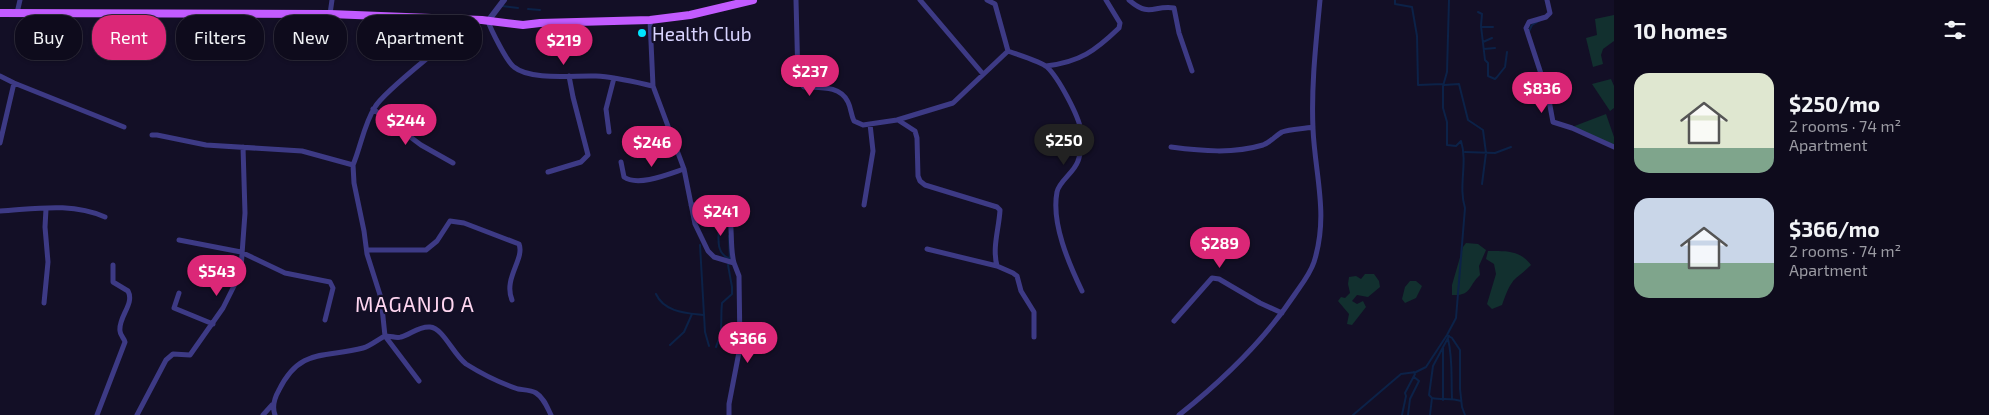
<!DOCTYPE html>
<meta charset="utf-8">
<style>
body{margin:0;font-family:"Exo 2",sans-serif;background:#1c1929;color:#f1f3f6;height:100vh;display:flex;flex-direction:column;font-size:19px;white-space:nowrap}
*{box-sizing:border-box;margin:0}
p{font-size:16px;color:#9b9ba3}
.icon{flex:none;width:28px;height:28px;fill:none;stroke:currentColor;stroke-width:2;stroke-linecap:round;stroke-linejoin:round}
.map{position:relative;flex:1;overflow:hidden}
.details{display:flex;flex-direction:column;background:#0e0b1c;width:375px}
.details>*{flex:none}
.hud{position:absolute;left:15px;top:15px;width:475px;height:45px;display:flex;gap:10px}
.price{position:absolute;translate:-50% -42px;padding:0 11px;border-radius:18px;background:#db2777;color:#fff;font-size:16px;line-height:32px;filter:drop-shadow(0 1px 2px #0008)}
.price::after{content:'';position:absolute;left:50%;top:30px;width:15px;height:11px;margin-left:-8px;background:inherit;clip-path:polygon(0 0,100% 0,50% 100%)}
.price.current{background:#222;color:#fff}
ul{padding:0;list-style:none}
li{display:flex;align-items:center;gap:15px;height:125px;padding:0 20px}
li span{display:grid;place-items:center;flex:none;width:140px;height:100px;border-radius:15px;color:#555}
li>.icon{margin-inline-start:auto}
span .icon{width:60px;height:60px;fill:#fffc;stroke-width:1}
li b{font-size:21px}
h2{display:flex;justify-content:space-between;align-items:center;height:60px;padding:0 20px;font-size:21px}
.chip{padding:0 18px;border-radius:20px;background:#0e0b1c;box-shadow:0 1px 4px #0004,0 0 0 1px #2e2b3b;font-size:18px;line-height:45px}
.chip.current{background:#db2777;color:#fff}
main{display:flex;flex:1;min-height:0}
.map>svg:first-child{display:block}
.green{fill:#12302f}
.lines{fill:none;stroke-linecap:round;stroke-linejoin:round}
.stream{stroke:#0c2248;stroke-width:2}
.minor{stroke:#3d3a85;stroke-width:5}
.tertiary{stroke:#3d3a85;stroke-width:6}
.primary{stroke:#c25bff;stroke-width:8}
.poi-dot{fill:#00e5ff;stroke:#130f26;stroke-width:2}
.labels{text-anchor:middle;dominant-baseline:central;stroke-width:4.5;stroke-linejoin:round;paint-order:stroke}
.poi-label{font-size:19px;fill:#d9d4ff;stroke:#130f26;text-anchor:start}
.quarter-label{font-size:21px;letter-spacing:1px;fill:#ffd6f0;stroke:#130f26}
</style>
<main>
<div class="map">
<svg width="1614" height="415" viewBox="0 0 1614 415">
<rect width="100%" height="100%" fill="#130f26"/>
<!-- green -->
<path class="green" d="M1614 15V41L1603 49 1601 55 1603 64 1593 67 1586 38 1597 35 1595 19Z
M1611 79 1614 86V108L1610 111 1592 84Z
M1606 114 1614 137V145L1572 127Z
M1466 243 1478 244 1486 250 1479 266 1480 275C1468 286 1472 296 1452 295V285L1463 247Z
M1488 251C1506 251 1520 250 1531 265 1526 270 1521 274 1516 278 1509 284 1505 297 1502 305L1492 309 1487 304 1496 274 1494 264 1486 259Z
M1365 274H1374L1379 281 1380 287 1368 297 1357 295 1352 301 1357 304 1363 301 1366 307 1352 325 1347 324 1349 314 1338 301 1341 297 1345 298 1350 293 1348 284 1349 277 1356 276 1361 279Z
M1410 281H1416L1422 286 1416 298 1405 303 1402 299 1405 287Z"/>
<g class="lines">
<!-- stream -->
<path class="stream" d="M1395 0V4L1412 7 1417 36 1418 85 1443 84
M502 6 518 8
M528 9 540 10
M1478 12 1482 14 1481 26 1485 60 1488 63V76L1495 79 1497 77 1505 67 1507 52
M1481 27H1493
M1529 31 1532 25 1539 21
M1483 42 1492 38
M1484 49 1495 48
M1444 85 1459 84 1468 120 1483 130 1486 153 1482 184
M1465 152 1495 153 1511 147
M719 224C719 236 715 252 728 258
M700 245 705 332 709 346
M656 294C664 312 686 313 703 315
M1447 335 1452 338 1460 350V389L1462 407 1465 415
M1448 339C1453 359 1451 378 1452 398
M670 345 684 332 692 314
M716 347C724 328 720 321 722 303L732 294V287L728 265 730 262 729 236
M1432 398C1442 400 1451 398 1461 401
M1443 400V348
M1353 415 1401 374 1416 372 1426 367 1447 335 1456 318 1465 208C1458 186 1468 163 1461 141L1456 146 1447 145V122L1443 108V86L1447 72 1449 0
M1402 415 1406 396 1405 393 1415 374 1414 372
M1408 415 1410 399 1419 381 1414 377
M1430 415 1432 398 1429 395 1433 366 1449 336"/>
<!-- minor -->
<path class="minor" d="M796 0 798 80 804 87C819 88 840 85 848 102 851 108 851 115 854 121L863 125 897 120 953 103 1008 51
M920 0 983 74
M987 0 995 4 1008 51
M1129 0C1150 18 1153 5 1174 8L1179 33 1192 71
M1547 0 1550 13 1546 17 1529 22 1526 28 1548 95 1553 122 1572 128 1614 147
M17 13 20 0
M330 14 332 0
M650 20 653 86 684 169 695 224 708 251 714 257 734 263 739 276 740 347 729 404V415
M488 21C491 30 507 62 514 67 531 81 575 75 596 76 615 77 635 82 653 86
M1008 51C1016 54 1042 62 1047 67 1058 77 1079 116 1081 131 1082 139 1081 153 1078 161 1074 173 1059 181 1057 192 1051 223 1069 264 1082 291
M1046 66C1080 62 1095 51 1119 28L1120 23 1106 0
M0 76 14 83 124 127
M373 109 421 145 453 163
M898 120 915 131 917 138 918 176 920 181 925 185 997 207 1000 210C999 229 992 247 997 266L1013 273 1017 276 1021 291 1034 312V337
M609 132 606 109 614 78
M152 135H157L206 145 302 151 353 165 354 183 364 231 367 254 381 298 385 336 419 381
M0 143 14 83
M1171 147C1202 151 1233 154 1263 145 1271 142 1275 136 1282 132 1291 129 1303 129 1313 127
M621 162 624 177C638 187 669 174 684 169
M353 165C361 146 364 124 375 107 383 93 465 25 479 21
M548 172 581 162 588 155 573 97 569 76
M691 205C707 204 722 206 738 203
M727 205C734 224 729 244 734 263
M864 205 873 151 870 124
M0 211C35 209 71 202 105 217
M179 240 241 252 285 273 330 282 333 288 325 320
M927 249 997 266
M367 250H426L437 241 450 221 464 223 519 244C525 259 503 278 512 300
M197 267 236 283
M179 293 174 308 213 324
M44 303 48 262 45 227 46 209
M1174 321 1212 278 1219 279 1260 303 1282 313
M97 415 125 342C124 338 120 335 120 331 118 317 135 304 128 291L113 282V265
M137 415 166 360 173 354 190 355 223 308 235 284 241 268 245 213 243 147
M263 415 272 405
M275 415C272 407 275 397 279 390 300 347 326 358 363 348 370 346 376 341 383 337 389 334 395 339 401 337 411 334 419 326 430 327 443 328 453 354 466 364 482 374 500 383 518 389 524 390 531 390 536 393 544 398 547 407 551 415
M1179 415C1223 380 1264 341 1295 294 1302 284 1310 274 1314 262 1329 215 1315 175 1313 129 1311 86 1316 43 1320 0"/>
<!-- tertiary -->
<path class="tertiary" d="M488 21 504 0"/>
<!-- primary -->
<path class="primary" d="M0 13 330 14 482 20 523 25 540 23 650 20 690 15 753 0"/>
</g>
<!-- markers -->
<circle class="poi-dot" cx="642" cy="33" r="5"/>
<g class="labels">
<!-- poi labels -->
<g class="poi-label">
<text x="652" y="33">Health Club</text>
</g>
<!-- quarter labels -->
<g class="quarter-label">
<text x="415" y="303">MAGANJO A</text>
</g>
</g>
</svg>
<b class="price" style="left:564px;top:66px">$219</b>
<b class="price" style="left:810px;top:97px">$237</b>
<b class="price" style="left:1542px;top:114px">$836</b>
<b class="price" style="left:406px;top:146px">$244</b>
<b class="price current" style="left:1064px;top:166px">$250</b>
<b class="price" style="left:652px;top:168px">$246</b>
<b class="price" style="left:721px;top:237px">$241</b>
<b class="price" style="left:1220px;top:269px">$289</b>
<b class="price" style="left:217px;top:297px">$543</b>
<b class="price" style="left:748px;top:364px">$366</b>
<div class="hud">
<a class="chip">Buy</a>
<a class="chip current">Rent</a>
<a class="chip">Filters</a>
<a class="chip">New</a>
<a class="chip">Apartment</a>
</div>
</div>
<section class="details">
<h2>10 homes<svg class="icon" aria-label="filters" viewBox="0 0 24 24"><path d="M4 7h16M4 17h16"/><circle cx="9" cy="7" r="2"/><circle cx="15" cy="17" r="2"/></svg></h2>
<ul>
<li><span style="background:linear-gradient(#dfe7d0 75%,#7fa58c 0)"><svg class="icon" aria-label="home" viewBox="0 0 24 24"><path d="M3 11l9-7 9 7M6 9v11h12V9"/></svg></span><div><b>$250/mo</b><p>2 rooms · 74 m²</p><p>Apartment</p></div></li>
<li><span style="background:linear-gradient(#c9d6e8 65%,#7fa58c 0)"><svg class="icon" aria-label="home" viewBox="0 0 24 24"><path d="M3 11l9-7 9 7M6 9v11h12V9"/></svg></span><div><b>$366/mo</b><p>2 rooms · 74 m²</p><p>Apartment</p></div></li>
</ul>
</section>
</main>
